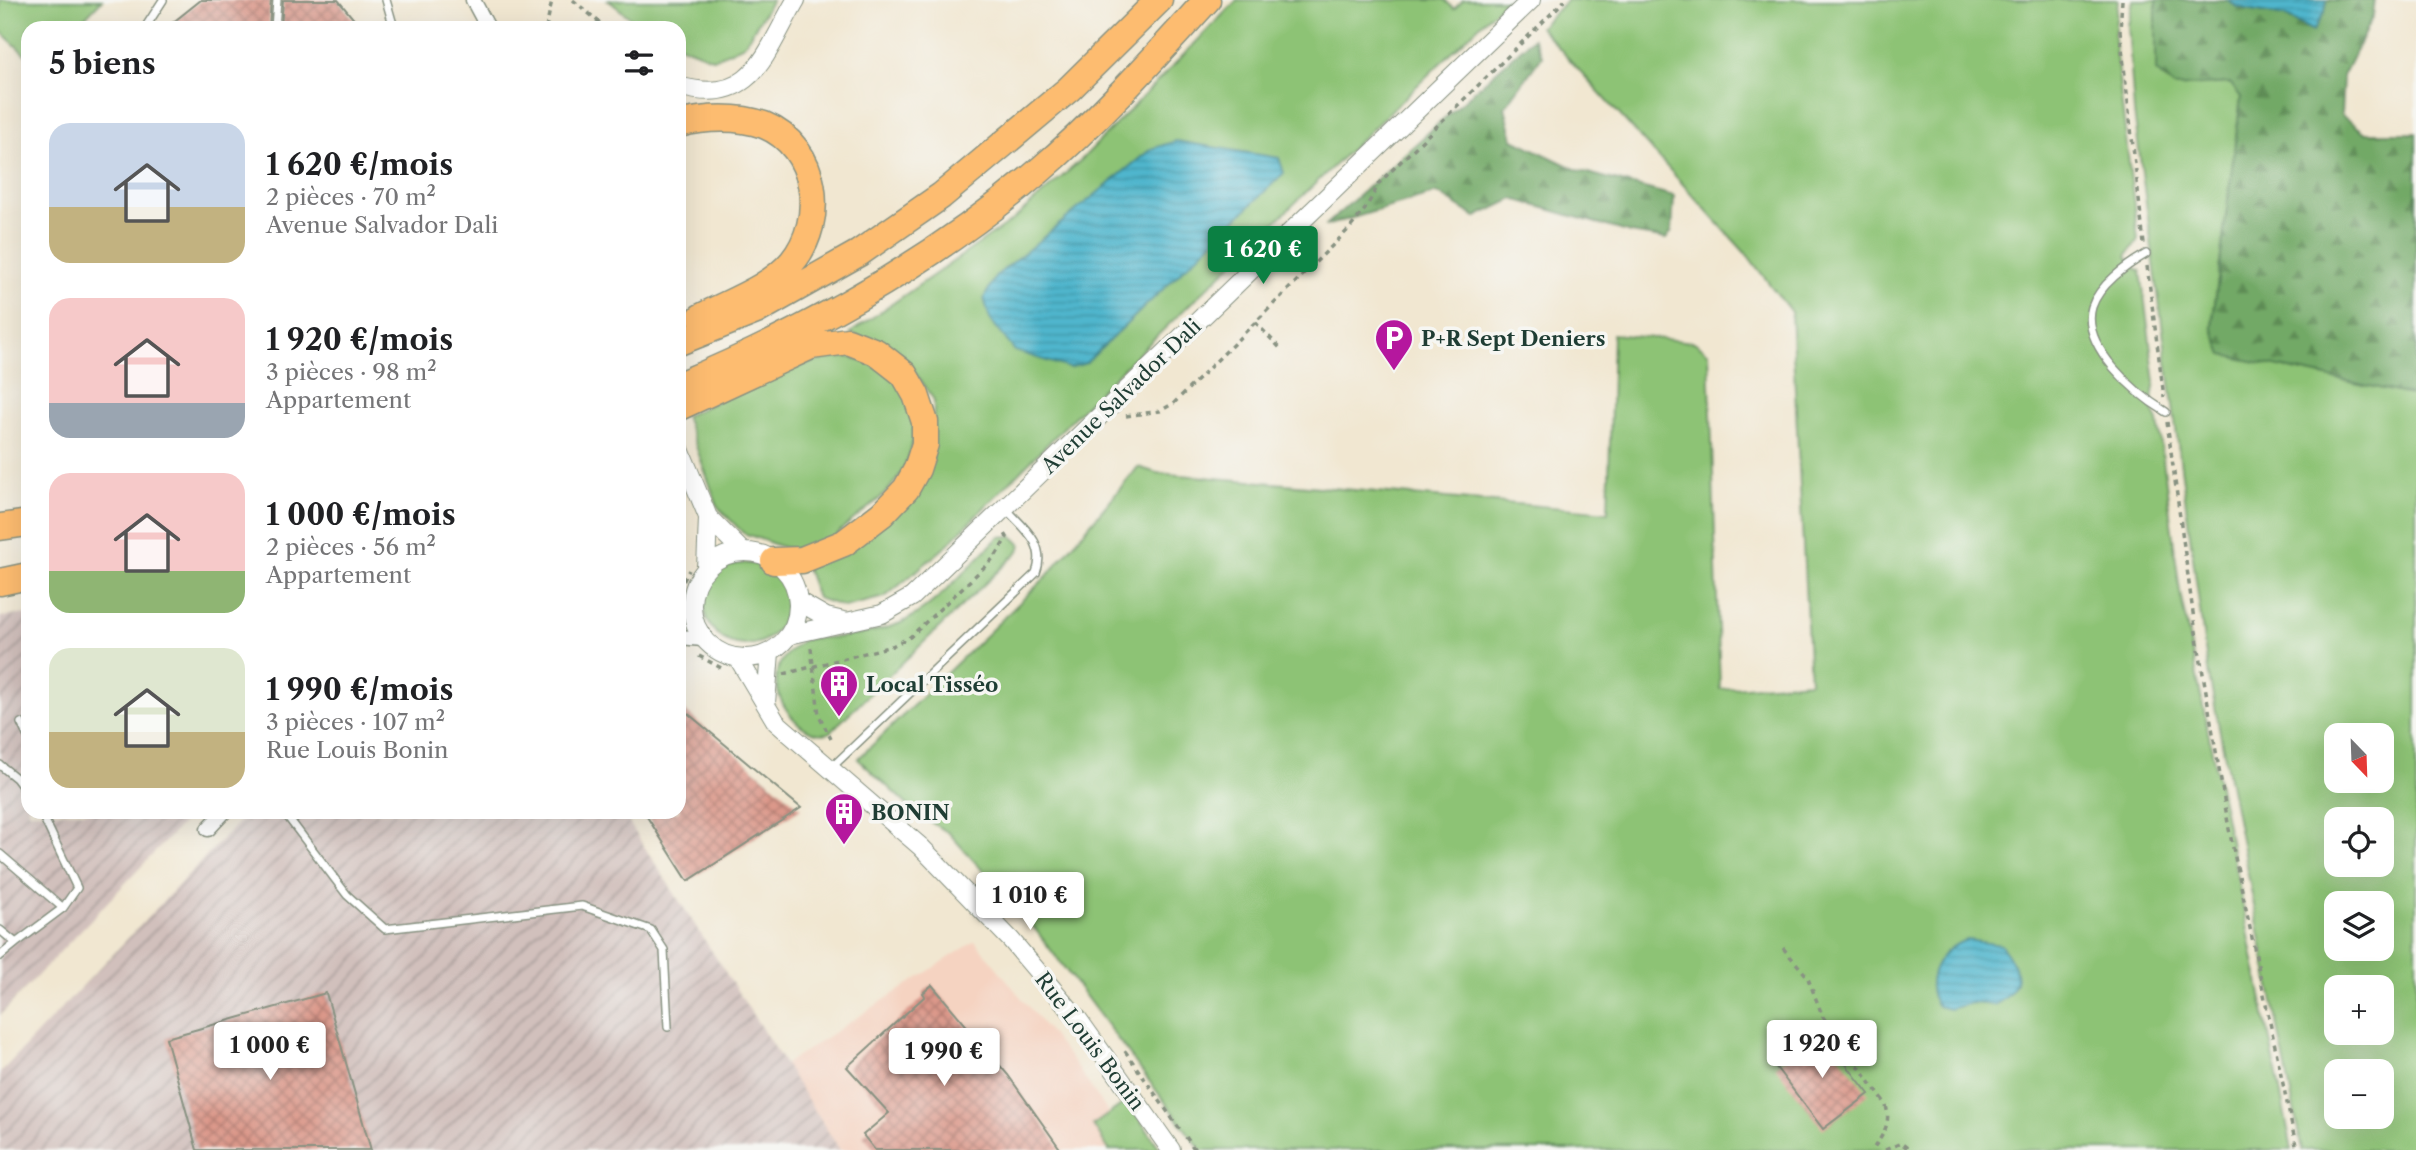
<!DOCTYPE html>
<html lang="fr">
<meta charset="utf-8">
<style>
body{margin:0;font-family:"Libre Caslon Text",serif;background:#f6f6f6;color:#202124;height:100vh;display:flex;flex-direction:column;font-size:26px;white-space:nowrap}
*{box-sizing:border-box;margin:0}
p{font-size:23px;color:#757577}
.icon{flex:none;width:38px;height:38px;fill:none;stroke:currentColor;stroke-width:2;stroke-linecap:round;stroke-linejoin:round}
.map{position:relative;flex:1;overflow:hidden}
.drawer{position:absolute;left:21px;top:21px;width:665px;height:798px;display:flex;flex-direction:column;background:#fff;border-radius:21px;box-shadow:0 7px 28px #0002}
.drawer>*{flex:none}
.needle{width:46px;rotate:157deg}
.buttons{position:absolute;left:2324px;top:723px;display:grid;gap:14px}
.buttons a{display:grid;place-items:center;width:70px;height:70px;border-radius:14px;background:#fff;box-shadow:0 7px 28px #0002;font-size:35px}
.price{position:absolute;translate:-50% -60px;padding:0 16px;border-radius:7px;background:#fff;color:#222;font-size:23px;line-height:46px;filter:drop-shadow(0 2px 4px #0008)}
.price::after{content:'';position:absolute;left:50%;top:42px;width:21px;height:16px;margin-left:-10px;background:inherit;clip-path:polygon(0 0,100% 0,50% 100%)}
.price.active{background:#0b8043;color:#fff}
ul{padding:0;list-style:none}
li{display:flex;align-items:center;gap:21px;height:175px;padding:0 28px}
li span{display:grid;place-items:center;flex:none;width:196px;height:140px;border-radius:21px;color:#555}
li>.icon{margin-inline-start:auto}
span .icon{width:84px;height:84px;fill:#fffc;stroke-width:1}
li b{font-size:30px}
h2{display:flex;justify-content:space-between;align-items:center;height:84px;padding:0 28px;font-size:30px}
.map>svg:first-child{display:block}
.built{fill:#f5d3c1}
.industrial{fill:url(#industrial-furrows)}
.green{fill:#8dc375;stroke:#568054;stroke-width:2;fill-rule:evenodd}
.forest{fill:url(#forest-firs);stroke:#48734d;stroke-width:2}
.water{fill:url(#water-rules);stroke:#377a80;stroke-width:2}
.building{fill:url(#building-cross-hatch)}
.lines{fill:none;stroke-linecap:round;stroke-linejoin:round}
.service-casing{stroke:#889282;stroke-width:10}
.minor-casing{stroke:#889282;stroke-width:17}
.tertiary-casing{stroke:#889282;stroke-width:20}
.motorway-casing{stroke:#889282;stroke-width:29}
.path{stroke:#889282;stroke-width:3.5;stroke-dasharray:5 5;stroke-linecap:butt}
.service{stroke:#fff;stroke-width:7}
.minor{stroke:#fff;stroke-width:14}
.tertiary{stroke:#fff;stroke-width:18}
.motorway{stroke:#fdbc70;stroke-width:26}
.labels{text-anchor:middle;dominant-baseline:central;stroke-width:7;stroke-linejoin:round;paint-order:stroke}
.poi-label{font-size:21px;font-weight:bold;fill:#1f3d34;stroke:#f6f6f2;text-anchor:start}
.street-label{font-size:21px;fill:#1f3d34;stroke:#f6f6f2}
</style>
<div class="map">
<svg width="2416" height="1150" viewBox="0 0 2416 1150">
<defs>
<pattern id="industrial-furrows" width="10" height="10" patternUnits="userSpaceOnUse" patternTransform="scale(1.75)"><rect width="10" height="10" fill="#d1c0bc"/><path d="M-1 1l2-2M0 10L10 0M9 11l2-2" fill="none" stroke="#a99d9a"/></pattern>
<pattern id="forest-firs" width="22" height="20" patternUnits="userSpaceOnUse" patternTransform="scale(1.75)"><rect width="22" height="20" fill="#72a966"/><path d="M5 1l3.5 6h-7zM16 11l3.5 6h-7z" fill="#5d8b55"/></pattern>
<pattern id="water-rules" width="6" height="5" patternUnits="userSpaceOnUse" patternTransform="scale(1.75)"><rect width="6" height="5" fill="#4fb6cd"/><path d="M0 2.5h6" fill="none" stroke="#4195a7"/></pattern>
<pattern id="building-cross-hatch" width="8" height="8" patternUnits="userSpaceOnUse" patternTransform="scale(1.75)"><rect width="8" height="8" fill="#db988a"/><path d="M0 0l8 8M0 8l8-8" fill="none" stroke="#b17d72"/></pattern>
</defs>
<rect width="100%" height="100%" fill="#f6f6f2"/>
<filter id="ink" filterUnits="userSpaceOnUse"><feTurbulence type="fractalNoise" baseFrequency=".0143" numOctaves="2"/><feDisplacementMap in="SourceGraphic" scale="14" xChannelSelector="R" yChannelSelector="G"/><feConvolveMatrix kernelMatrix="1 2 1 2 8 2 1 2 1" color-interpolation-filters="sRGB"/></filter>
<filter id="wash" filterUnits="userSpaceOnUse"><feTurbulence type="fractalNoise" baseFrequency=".00686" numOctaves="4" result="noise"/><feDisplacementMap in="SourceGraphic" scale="28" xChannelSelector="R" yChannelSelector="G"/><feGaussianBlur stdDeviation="1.57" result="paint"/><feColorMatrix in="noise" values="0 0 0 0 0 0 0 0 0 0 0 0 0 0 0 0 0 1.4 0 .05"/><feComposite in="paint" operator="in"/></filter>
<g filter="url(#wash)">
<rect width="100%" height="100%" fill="#f1e7d1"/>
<!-- built -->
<path class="built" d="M975 941 1072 1060 1134 1150H840L784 1065Z"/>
<!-- industrial -->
<path class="industrial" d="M28 614V812H193L0 1015V617Z
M248 812H622L840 1150H0V1073Z"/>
<!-- green -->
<path class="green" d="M0 0H102L75 28H28V57L0 31Z
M608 0H772L744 45 714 59 679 45V28H643Z
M1237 0H1445L1454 9 1463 0H1506L1108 383 943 549 885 597 844 607 817 598 806 568 932 462 934 400 902 354 850 333 1013 220 1081 160Z
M1567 0H2118L2114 39 2138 239 2127 256 2135 268 2141 271 2155 382C2152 398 2149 406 2158 421L2180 592 2292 1150H1201L1035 929 949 833 918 815 858 759 1047 576 1138 467 1157 473 1608 512 1613 334 1694 342 1709 353 1720 689 1810 682 1791 312 1748 256 1540 27Z
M2133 0H2156V71L2174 87 2230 83 2241 97 2212 326 2223 355 2416 396V1150H2302L2208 671 2134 112 2128 25ZM2336 735H2382V780H2336ZM2336 819H2382V864H2336ZM2336 903H2382V948H2336ZM2336 987H2382V1032H2336ZM2336 1071H2382V1116H2336Z
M849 357C863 361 881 367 892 377 925 409 917 457 890 488 872 509 847 520 830 542L796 549 782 547 743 533 718 507 685 416C737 393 792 359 849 357Z
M1012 536 1021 545 1019 551 829 733C801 740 771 698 777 672 779 661 790 650 799 643 810 635 828 639 841 637 860 635 880 631 898 624 933 610 971 564 999 537Z
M704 604a41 41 0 1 1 82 0a41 41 0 1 1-82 0Z
M1127 1101 1161 1150H1109L1093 1125Z"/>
<!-- forest -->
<path class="forest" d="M2156 0H2228L2237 7 2285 16 2313 31 2325 11 2327 0H2375L2373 16 2343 76 2341 115 2366 133H2416V396L2223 355 2212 327 2241 97 2230 83 2174 87 2156 71Z
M1533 38 1542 56 1505 107 1513 139 1577 170 1674 196 1672 231 1666 239 1631 233 1513 199 1476 217 1437 193 1325 226Z"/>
<!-- water -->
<path class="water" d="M2228 0H2327L2325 11 2313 31 2285 16 2237 7Z
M1176 141 1279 158 1284 173 1086 363 1069 368 1015 351 990 319 984 298 996 276 1151 149Z
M1967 940 2001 945C2019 972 2027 985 1995 1005L1972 1003 1949 1009 1938 1006C1919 981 1941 947 1967 940Z"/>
<g id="blocks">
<!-- building -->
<path class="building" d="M201 0H271L269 28H166Z
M283 0H338L361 28H281Z
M679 706 801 808 688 881 644 812H679Z
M932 985 1008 1075 1061 1150H875L863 1135 889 1113 847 1067 925 996 923 993Z
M326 993 371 1150H197L166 1038Z
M1820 1031 1869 1094 1823 1129 1775 1066Z"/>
</g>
</g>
<g filter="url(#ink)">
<use href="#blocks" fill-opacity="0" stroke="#889282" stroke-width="2"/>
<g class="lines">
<defs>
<path id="service" d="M386 0 394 28
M145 28 163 0
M275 28 277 0
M2146 254C2127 265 2099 285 2092 307 2080 346 2136 394 2166 412
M21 723 28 737
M0 765 16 778 28 794
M830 769 1036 573C1047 544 1024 528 1006 509
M284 812 347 895 385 929 582 906 651 930 664 950 668 1027
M0 854 63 908
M0 930 16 943 63 908 77 888 41 812
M0 956 16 943"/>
<path id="minor" d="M473 0 488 28
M679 612 692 603
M679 637 703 639
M208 829 224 812"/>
<path id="tertiary" d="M679 86C753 108 765 53 796 0
M679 447 708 517 706 569
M708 517 743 552
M692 605a53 53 0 1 1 106 0a53 53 0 1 1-106 0Z
M798 601 826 617 848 622
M789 635 882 614 912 597 1531 0
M738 658 776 722 921 847 1011 940 1078 1019 1171 1150
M766 703 770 652"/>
<path id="motorway" d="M679 124C705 117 739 116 764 125 818 147 827 220 792 262 770 288 731 301 701 317
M679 342 756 311 859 253 941 196 1069 89 1159 0
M679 385C809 331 932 262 1039 171 1100 119 1153 59 1207 0
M679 407 811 346 848 341 876 352 904 374 916 395 925 422V444L917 469 906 489 882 514 844 543 802 560 774 561
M0 527 28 523
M0 582 28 576"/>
</defs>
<!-- service casing -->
<use href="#service" class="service-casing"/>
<!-- minor casing -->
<use href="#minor" class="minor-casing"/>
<!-- tertiary casing -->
<use href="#tertiary" class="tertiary-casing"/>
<!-- motorway casing -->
<use href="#motorway" class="motorway-casing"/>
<!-- path -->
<path class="path" d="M573 0 606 28
M2122 0 2120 31 2144 244
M546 28 552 0
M2147 266 2164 397
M1255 322 1280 348
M1126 416 1160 411 1174 403 1350 228 1366 208 1379 183 1565 0
M2167 422 2194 620 2229 829 2297 1150
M679 590 689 570
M811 648 819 715 831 739
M699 656 723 669
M784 674 892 646 910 637 995 557 1007 537 1004 532
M1783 948 1807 976 1823 1017 1885 1103C1892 1122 1884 1134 1872 1150
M1125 1051 1181 1131
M1186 1137 1195 1150
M1885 1150 1901 1143 1910 1150"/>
<!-- service -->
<use href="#service" class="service"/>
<!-- minor -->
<use href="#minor" class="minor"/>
<!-- tertiary -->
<use href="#tertiary" class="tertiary"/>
<!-- motorway -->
<use href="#motorway" class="motorway"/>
</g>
</g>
<!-- icons -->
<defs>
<symbol id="parking-pin" viewBox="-11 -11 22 30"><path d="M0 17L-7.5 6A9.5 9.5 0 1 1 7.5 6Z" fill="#b5179e" stroke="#f6f6f2"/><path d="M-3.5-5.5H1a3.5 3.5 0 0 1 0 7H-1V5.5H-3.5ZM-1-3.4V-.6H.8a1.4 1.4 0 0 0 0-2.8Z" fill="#fff"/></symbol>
<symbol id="building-pin" viewBox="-11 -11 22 30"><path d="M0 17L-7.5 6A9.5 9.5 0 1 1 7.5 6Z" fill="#b5179e" stroke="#f6f6f2"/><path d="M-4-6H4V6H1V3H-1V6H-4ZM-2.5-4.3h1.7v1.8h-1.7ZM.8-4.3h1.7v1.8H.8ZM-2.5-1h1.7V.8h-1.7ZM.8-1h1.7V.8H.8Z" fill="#fff"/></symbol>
</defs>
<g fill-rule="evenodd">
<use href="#parking-pin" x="1372" y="316" width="44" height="60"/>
<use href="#building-pin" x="817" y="662" width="44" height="60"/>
<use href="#building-pin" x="822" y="790" width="44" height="60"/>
</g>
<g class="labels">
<!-- poi labels -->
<g class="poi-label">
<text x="1421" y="338">P+R Sept Deniers</text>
<text x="866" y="684">Local Tisséo</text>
<text x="871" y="812">BONIN</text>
</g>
<!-- street labels -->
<g class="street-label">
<text transform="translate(1121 396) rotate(-44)">Avenue Salvador Dali</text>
<text transform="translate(1090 1041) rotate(53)">Rue Louis Bonin</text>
</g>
</g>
</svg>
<div class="buttons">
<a><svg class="needle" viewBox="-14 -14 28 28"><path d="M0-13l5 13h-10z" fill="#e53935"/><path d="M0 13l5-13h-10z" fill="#757577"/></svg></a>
<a><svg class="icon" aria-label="locate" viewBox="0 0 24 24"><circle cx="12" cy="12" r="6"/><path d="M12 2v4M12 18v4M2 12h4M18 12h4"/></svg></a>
<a><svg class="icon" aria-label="layers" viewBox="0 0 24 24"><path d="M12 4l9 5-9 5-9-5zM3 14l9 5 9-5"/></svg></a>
<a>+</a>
<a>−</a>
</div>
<b class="price active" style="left:1263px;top:286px">1 620 €</b>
<b class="price" style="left:1030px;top:932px">1 010 €</b>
<b class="price" style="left:1822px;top:1080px">1 920 €</b>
<b class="price" style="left:270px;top:1082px">1 000 €</b>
<b class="price" style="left:944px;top:1088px">1 990 €</b>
<section class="drawer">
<h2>5 biens<svg class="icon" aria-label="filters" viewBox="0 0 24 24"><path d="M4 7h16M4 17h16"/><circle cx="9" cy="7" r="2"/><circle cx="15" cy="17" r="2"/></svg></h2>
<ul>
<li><span style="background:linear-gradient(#c9d6e8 60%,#c2b280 0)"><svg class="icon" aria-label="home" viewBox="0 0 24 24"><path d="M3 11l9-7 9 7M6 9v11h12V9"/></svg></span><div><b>1 620 €/mois</b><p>2 pièces · 70 m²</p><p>Avenue Salvador Dali</p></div></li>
<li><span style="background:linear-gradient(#f6c9c9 75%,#9aa5b1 0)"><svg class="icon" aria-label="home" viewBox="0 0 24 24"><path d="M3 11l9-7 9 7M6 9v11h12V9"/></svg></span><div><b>1 920 €/mois</b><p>3 pièces · 98 m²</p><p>Appartement</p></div></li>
<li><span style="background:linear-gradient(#f6c9c9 70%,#8fb573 0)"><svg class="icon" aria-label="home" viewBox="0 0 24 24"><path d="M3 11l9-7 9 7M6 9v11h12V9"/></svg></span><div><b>1 000 €/mois</b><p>2 pièces · 56 m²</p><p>Appartement</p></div></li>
<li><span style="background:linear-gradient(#dfe7d0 60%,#c2b280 0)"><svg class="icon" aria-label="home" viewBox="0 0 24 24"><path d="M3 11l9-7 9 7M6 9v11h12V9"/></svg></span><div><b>1 990 €/mois</b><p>3 pièces · 107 m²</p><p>Rue Louis Bonin</p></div></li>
</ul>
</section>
</div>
